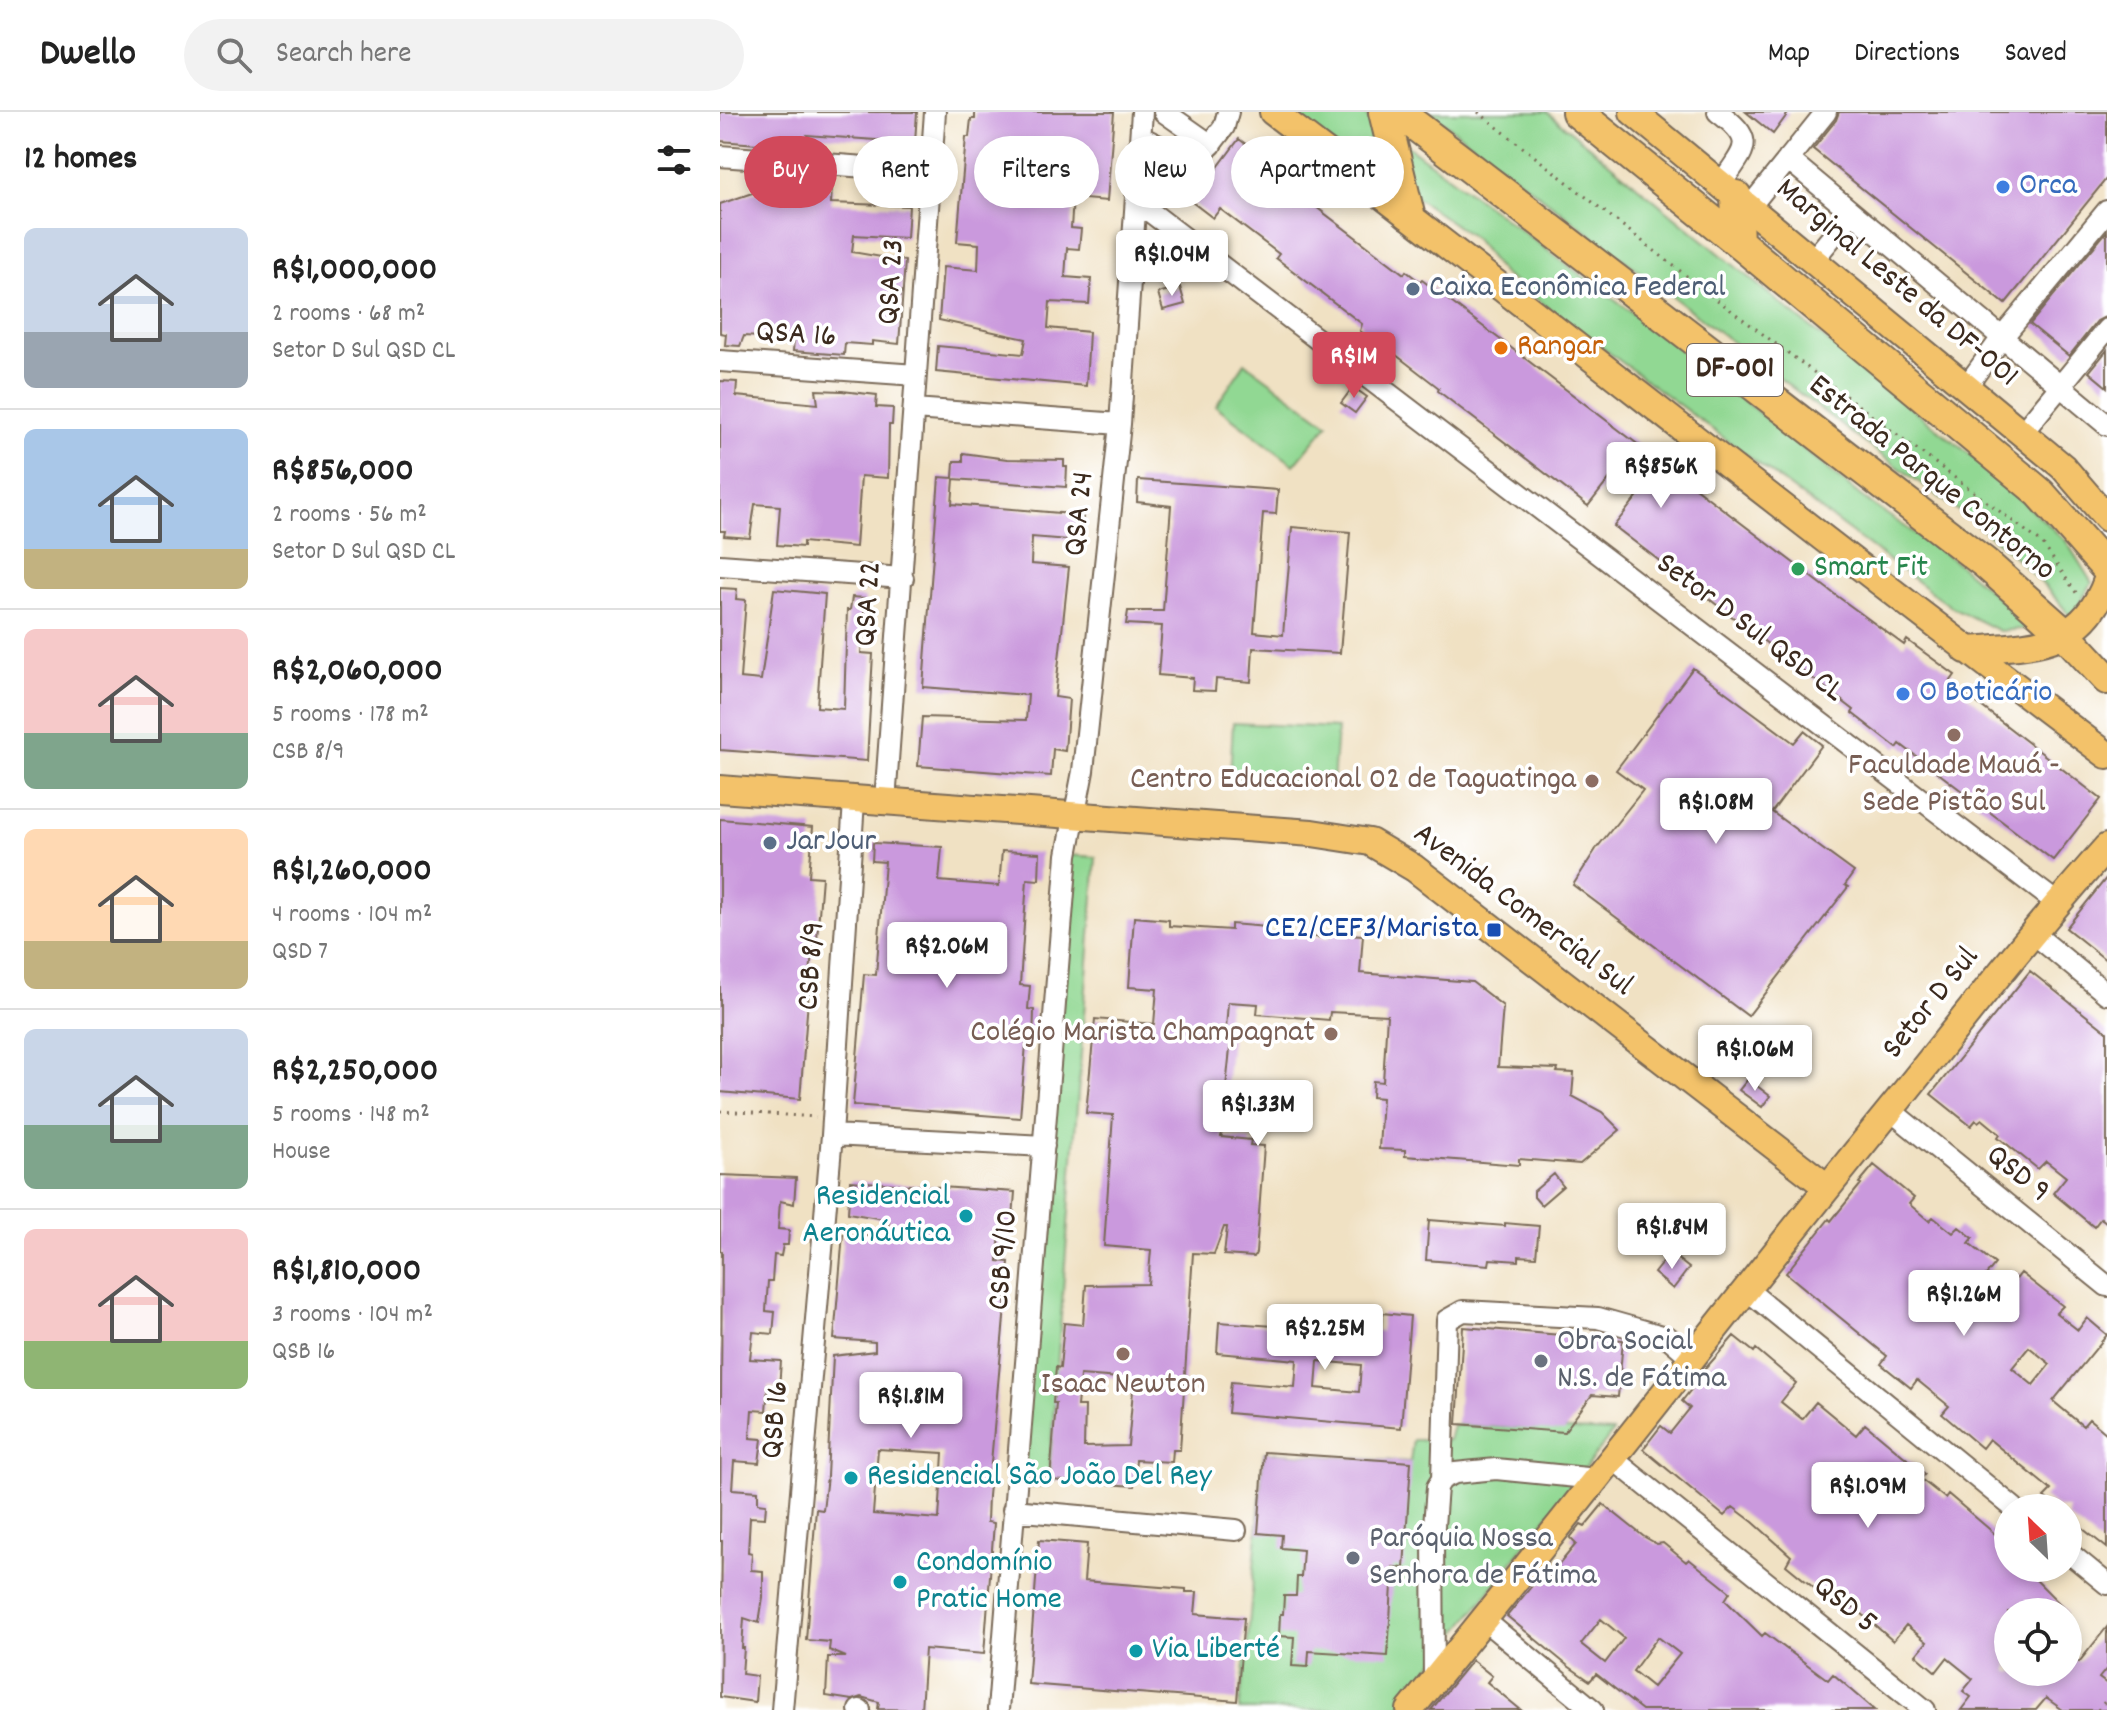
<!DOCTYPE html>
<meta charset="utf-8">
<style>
body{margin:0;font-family:Dekko,sans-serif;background:#f2f2f2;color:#222;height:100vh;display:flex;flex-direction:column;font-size:30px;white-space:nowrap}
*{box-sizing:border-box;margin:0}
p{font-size:26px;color:#767676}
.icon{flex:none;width:44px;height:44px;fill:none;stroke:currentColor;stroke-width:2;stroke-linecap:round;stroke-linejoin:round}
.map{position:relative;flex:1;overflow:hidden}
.details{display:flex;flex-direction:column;background:#fff;width:720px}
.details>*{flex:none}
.banner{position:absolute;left:24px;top:24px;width:760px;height:72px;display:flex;gap:16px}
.needle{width:52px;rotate:335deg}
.buttons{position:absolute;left:1274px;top:1382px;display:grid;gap:16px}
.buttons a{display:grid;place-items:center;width:88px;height:88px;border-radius:50%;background:#fff;box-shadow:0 4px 12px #0003;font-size:40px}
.price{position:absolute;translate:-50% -68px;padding:0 18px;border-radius:8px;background:#fff;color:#222;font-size:26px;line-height:52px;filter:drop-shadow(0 2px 4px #0008)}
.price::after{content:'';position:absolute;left:50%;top:48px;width:24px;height:18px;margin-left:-12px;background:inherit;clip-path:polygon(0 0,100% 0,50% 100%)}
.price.active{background:#d1495b;color:#fff}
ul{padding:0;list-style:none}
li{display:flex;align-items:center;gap:24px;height:200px;padding:0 24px}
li+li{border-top:2px solid #e0e0e0}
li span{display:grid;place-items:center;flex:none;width:224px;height:160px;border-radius:12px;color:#555}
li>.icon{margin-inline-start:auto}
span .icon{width:96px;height:96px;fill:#fffc;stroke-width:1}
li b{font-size:34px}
h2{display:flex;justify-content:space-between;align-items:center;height:96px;padding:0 24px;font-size:34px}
.pill{padding:0 28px;border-radius:36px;background:#fff;box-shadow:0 4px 12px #0003;font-size:28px;line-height:72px}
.pill.active{background:#d1495b;color:#fff}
header{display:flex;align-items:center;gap:48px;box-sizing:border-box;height:112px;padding:0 40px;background:#fff;border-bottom:2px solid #e0e0e0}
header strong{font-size:38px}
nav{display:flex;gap:44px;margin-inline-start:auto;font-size:28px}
.search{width:560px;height:72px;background:#f2f2f2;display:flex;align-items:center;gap:20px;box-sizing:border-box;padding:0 28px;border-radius:44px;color:#767676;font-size:30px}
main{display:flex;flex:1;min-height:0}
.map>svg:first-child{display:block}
.green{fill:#91d893;stroke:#668158;stroke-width:2}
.building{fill:#ca99dd;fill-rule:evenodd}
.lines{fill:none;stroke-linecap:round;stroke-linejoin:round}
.minor-casing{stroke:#7a6a58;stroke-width:24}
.major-casing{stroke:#7a6a58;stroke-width:30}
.highway-casing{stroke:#7a6a58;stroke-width:34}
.path{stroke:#7a6a58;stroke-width:3;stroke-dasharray:2 6;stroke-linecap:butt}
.minor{stroke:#fff;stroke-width:20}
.major{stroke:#f3c26a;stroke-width:26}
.highway{stroke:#f3c26a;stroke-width:30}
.shop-dot{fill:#3f7fe0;stroke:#fff;stroke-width:3}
.service-dot{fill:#5c6f8a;stroke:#fff;stroke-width:3}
.food-dot{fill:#e8710a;stroke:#fff;stroke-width:3}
.leisure-dot{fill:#2e9e5b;stroke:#fff;stroke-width:3}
.education-dot{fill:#8d6e63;stroke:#fff;stroke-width:3}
.transit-dot{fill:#1a4fb4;stroke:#fff;stroke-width:3}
.culture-dot{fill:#0f9aa8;stroke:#fff;stroke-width:3}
.worship-dot{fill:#6b7280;stroke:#fff;stroke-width:3}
.labels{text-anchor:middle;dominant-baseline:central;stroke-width:7;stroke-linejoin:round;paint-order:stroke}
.shield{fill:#fff;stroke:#766a62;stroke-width:2}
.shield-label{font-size:30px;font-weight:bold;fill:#3b2a1e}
.shop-label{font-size:32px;fill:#366cbe;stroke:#fff;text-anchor:start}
.street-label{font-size:32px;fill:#3b2a1e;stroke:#fff}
.service-label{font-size:32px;fill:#4e5e75;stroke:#fff;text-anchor:start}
.food-label{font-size:32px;fill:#c56008;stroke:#fff;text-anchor:start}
.leisure-label{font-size:32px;fill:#27864d;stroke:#fff;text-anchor:start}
.education-label{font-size:32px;fill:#785e54;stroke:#fff}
.transit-label{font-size:32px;fill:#164399;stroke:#fff;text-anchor:end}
.culture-label{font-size:32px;fill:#0d838f;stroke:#fff;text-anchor:start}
.worship-label{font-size:32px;fill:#5b616d;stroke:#fff;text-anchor:start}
</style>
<header>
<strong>Dwello</strong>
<div class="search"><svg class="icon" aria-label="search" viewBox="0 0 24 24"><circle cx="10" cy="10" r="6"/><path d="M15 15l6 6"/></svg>Search here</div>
<nav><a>Map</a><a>Directions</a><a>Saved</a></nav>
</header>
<main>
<section class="details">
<h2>12 homes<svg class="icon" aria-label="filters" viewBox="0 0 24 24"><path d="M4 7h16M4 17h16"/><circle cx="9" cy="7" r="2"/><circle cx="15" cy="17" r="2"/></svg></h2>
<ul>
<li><span style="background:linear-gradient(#c9d6e8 65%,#9aa5b1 0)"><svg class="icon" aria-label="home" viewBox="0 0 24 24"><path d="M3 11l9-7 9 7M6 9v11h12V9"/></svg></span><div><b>R$1,000,000</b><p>2 rooms · 68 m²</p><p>Setor D Sul QSD CL</p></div></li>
<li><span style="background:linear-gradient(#a9c7e8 75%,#c2b280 0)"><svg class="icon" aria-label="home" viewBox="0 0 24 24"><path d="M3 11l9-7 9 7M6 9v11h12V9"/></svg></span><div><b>R$856,000</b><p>2 rooms · 56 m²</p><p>Setor D Sul QSD CL</p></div></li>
<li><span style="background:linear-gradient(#f6c9c9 65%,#7fa58c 0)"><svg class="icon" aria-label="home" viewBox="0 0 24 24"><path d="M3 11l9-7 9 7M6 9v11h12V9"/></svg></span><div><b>R$2,060,000</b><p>5 rooms · 178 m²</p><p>CSB 8/9</p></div></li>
<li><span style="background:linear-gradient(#ffd9b3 70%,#c2b280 0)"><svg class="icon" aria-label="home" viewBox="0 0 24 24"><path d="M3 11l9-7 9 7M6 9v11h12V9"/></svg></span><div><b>R$1,260,000</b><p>4 rooms · 104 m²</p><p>QSD 7</p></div></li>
<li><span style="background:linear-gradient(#c9d6e8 60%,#7fa58c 0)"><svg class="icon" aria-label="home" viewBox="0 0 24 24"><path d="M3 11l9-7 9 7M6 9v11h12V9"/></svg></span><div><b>R$2,250,000</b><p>5 rooms · 148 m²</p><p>House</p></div></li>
<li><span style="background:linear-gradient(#f6c9c9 70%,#8fb573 0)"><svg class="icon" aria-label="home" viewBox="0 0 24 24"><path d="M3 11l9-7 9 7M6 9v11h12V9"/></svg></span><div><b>R$1,810,000</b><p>3 rooms · 104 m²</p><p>QSB 16</p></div></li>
</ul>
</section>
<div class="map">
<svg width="1387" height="1598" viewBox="0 0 1387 1598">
<rect width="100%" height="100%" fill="#fff"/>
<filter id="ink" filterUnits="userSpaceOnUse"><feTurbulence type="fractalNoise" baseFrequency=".0125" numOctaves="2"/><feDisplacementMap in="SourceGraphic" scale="16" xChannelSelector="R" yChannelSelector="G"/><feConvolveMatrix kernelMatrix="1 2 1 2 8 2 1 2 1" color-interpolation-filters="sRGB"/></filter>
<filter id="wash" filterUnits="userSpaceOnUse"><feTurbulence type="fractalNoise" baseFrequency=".006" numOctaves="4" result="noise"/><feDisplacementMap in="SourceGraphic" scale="32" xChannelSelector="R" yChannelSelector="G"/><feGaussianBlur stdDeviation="1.8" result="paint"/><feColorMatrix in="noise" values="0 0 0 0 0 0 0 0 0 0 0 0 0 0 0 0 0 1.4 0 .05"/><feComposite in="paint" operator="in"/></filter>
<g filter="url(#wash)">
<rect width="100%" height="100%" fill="#f0e1c3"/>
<!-- green -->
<path class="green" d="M571 0H643L653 12 668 74Z
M710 0H827L1066 196 1263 353 1346 429 1372 471 1351 505C1292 428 1205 377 1129 319 989 213 850 106 710 0Z
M678 27 963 239 1142 385 1233 448 1314 516 1279 519 1230 494 783 162 755 127 694 84Z
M525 251 608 312 574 353 496 294Z
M513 611 617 616 613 671 510 664Z
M347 743 376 745 328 1375H295Z
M733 1313 893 1320 677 1598H519L527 1537 544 1340 690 1350 693 1328H729Z"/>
<g id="blocks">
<!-- building -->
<path class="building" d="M0 0H197L194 45 168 43 169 29 87 23 89 36 0 29Z
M255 0H394L387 89 353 86 351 116 361 117 359 137 347 136 345 165 371 167 369 192 330 190 328 216 369 220 366 274 216 260 218 234 303 242 306 227 219 208 223 155 258 158 259 132 237 130 246 25H249L251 7H255Z
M1026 0H1069L1053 22Z
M1119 0H1387V66L1285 192 1093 37 1116 8Z
M519 27 592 82 587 88 684 162 686 159 700 170 702 168 1117 484 1184 533 1187 528 1235 563 1230 570 1381 687 1333 748 1180 632 1177 636 1132 601 1134 598 894 414 920 381 894 361 868 394 718 279 719 276 654 226 652 228 640 219 642 212 556 146 559 142 500 97 493 106 472 90Z
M59 71 112 76 111 91 189 94 187 126 134 123 132 140 185 149 179 232 152 229V233L125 231 124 243 73 239 74 227 24 224 20 234 5 233 6 222 0 221V92L35 80 59 82Z
M1387 119V204L1377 209 1349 244 1310 212Z
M460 175 465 192 443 198 438 181Z
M1387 238V275L1369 260Z
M0 269 17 270 16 284 98 292 96 278 122 279 157 283 156 295 173 296 172 313H169L168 366 141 364 136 435 83 430V435L57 433 60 394 35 392 30 426 4 424 5 419H0Z
M633 275 647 285 635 301 621 291Z
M243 341 287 347 344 348V355H347L346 375 234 367 232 392 363 403 361 429 312 425 311 452 349 455 335 585 349 587 345 639 333 637 331 664 198 654 202 605 306 608 308 583 203 575 219 365 233 366 234 349H243Z
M418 368 558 378 556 402 543 401 534 520 563 523 572 415 630 420 620 541 533 536 531 570 496 567 495 579 472 578 473 566 438 563 442 514 406 512 408 499H443L451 394 417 390Z
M0 476 17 477 16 487 26 488 20 566 41 568 54 477 105 482 97 595 124 597 127 498H130L132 485 145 486 141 541 153 542 147 649 0 638Z
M973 556 1074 631 1084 619 1102 633 1052 700 1134 760 1125 773 1128 775 1028 904 853 773 876 737 923 678 896 658Z
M0 707 93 715 89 764 102 765 97 827H93L80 987 0 980Z
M153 731 222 735 219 769 279 774 282 739 320 741 319 768 307 767 300 873 310 874 308 897 314 898 313 932H306L300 1006 133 993 144 862 156 863 165 750 152 749Z
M1387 765V849L1346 816Z
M414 805 449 808V814L511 818V812L547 815V822L609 826V821L643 823 640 861 752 870 783 894 778 955 838 957 837 960 854 961 852 984 882 1000 900 1018 860 1052 799 1047V1053L685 1044V1038L659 1037 662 986 652 985 653 969 663 970 667 903 610 900 609 908 537 902 538 892 508 890 506 917H512L501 1025 531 1028 530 1033 544 1034 536 1141 534 1145 504 1143 507 1115H504L494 1142 473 1141 460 1338H453L452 1350 416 1348 414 1374 330 1368 336 1291H333L336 1255 340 1256 344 1211 363 1213 366 1173 428 1172 431 1138 384 1134 393 1003 366 1001 375 907 434 912 437 877 409 875ZM360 1263 414 1267 408 1334 364 1335 365 1294H357Z
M1310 859 1387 920V1111L1381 1106 1374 1115 1333 1081 1346 1065 1326 1049 1318 1057 1278 1025 1280 1022 1262 1007 1258 1010 1256 1008 1251 1014 1211 982Z
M1028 967 1050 984 1042 995 1019 978Z
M1154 1053 1194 1086 1189 1092 1209 1109 1213 1105 1233 1121 1239 1115 1253 1126 1249 1131 1275 1152 1258 1173 1279 1189 1301 1161 1343 1194 1336 1201 1358 1218 1367 1206 1387 1223 1333 1289 1363 1314 1369 1307 1387 1322V1436L1348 1405V1396H1338L1324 1385 1331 1378 1269 1327 1262 1336 1222 1302 1229 1294 1197 1268 1191 1276 1161 1252 1167 1244 1066 1161 1109 1107 1111 1109 1141 1072 1139 1071ZM1309 1235 1330 1252 1313 1273 1292 1256Z
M834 1062 843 1074 821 1093 814 1085V1079Z
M0 1063 76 1066 74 1092 60 1089 58 1117 69 1118 68 1133H63L61 1144 54 1143 52 1169H48L46 1199 55 1200 53 1222 33 1220 30 1247 61 1249 59 1276 48 1274 46 1299 32 1298 30 1326 42 1327 39 1351 14 1349 12 1377 38 1379V1391L46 1392 45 1406 30 1405 28 1440 32 1441 31 1458 43 1459V1485L39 1511 24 1506 22 1536H24L22 1562 37 1564 35 1590 0 1585 2 1429H0L2 1139H0Z
M130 1069 295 1080 292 1119 280 1118 278 1149 289 1150 268 1384 267 1410 274 1411 264 1542 205 1537 201 1598 158 1597 159 1590 141 1585 132 1588 106 1584 108 1545H126L109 1538 110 1530 86 1528 96 1397 103 1398 107 1364 113 1244 155 1239V1230L114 1227 123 1122 167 1126 169 1108 128 1101ZM158 1337 223 1341 219 1407 153 1402Z
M709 1108 785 1114V1111L819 1114 816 1145 799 1144V1149L770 1147 769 1153 706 1148Z
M950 1141 969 1156 953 1177 934 1161Z
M662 1201 690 1204 681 1316 508 1301 511 1270 575 1275 577 1248 497 1241 499 1210 647 1221V1219L661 1220ZM598 1249 641 1253 639 1280 596 1276Z
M743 1215 903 1228 898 1285 872 1283 844 1320 737 1312Z
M1014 1224 1034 1240 1036 1237 1076 1271 1061 1290 1082 1307 1096 1290 1136 1323 1145 1312 1205 1362 1201 1367 1225 1386 1228 1382 1288 1433V1456H1322L1314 1466 1348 1500H1288V1560H1348V1541L1359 1550 1387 1515V1556L1379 1566 1387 1572V1598H1343L1326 1586 1316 1598H1241L1251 1585 1243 1579 1253 1567 1227 1546 1216 1560 1196 1543 1207 1530 1186 1513 1173 1529 1133 1494 1126 1502 1066 1453 1071 1444 1033 1410 1013 1395 1004 1404 923 1337 941 1314 950 1321 970 1296 962 1289 973 1275 971 1273Z
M544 1340 691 1350 684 1456 673 1455 668 1544 589 1539 588 1555 572 1554 574 1525 559 1524 560 1502H563L564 1484H576L577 1465H581L583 1438 561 1436 562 1423 538 1421Z
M883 1392 923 1424 937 1432 943 1431 966 1450 969 1447 1010 1480 1005 1488 1042 1524 1045 1521 1108 1568 1113 1562 1155 1598H922L876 1562 870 1569 848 1554 787 1504 815 1470 819 1473 827 1467 856 1432 850 1426 861 1412 865 1414ZM881 1507 904 1526 885 1551 861 1532ZM938 1525 960 1542 933 1575 913 1559Z
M319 1428 367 1432 364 1469 466 1477V1480H477L475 1502 524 1506 517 1589 308 1572Z
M752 1548 772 1564 767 1570 801 1598H711Z"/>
</g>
</g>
<g filter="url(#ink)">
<use href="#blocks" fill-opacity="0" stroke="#7a6a58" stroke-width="2"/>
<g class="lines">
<defs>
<path id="minor" d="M444 0 491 33
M998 0C1038 30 1025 36 1001 72
M421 25 473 51 478 49 504 15 508 0
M0 44 211 60
M1068 47 1387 313
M416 89 1337 791
M1029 96 1106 0
M1093 148 1132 101
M0 249 196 263
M1246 275 1281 227 1387 99
M194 297 400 312
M1302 321 1387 217
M0 453 183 466
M165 690 215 0
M1313 821 1387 882
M1170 998 1387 1174
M112 1023 324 1034
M1026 1177 1294 1396
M893 1347 1205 1598
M722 1367 727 1208 743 1199 878 1206 949 1226 971 1245
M293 1398 516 1418
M1348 1440 1387 1472
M764 1508 873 1598
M714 1569 713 1427 717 1375 722 1367 735 1361 776 1357 877 1367
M62 1598 112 1023 134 689
M139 1598H140
M278 1598 347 743 363 659 400 312 422 0"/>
<path id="major" d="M553 0C833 212 1106 433 1387 643
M913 0 1343 355 1387 406
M1246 538C1309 533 1362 538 1387 468
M0 677 592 721 650 730 694 756 1107 1075
M690 1598C853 1400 1009 1196 1171 997 1242 909 1311 820 1387 735"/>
<path id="highway" d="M664 0 689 102
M678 0 1265 451 1346 523 1387 567
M857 0 1018 130 1320 381 1387 457
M1016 84 1018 130"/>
</defs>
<!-- minor casing -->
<use href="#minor" class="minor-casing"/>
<!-- major casing -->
<use href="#major" class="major-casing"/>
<!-- highway casing -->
<use href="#highway" class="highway-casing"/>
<!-- path -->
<path class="path" d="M758 0 992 184 1322 431 1357 482
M0 999 96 1005
M1378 1598 1387 1587"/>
<!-- minor -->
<use href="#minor" class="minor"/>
<!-- major -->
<use href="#major" class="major"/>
<!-- highway -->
<use href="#highway" class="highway"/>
</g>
</g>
<!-- markers -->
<g class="shop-dot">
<circle cx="1283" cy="75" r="8"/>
<circle cx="1183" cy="582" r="8"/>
</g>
<g class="service-dot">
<circle cx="693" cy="177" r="8"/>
<circle cx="50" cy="731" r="8"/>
</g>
<circle class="food-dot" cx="781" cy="236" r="8"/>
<circle class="leisure-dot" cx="1078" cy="457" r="8"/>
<g class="education-dot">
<circle cx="1234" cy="623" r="8"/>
<circle cx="872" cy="669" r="8"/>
<circle cx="611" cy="922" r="8"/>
<circle cx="403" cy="1242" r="8"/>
</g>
<rect class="transit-dot" x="766" y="810" width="16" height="16" rx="4"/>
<g class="culture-dot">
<circle cx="246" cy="1104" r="8"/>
<circle cx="131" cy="1366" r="8"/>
<circle cx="180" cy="1470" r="8"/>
<circle cx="416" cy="1539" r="8"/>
</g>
<g class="worship-dot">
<circle cx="821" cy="1249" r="8"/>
<circle cx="633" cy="1446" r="8"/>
</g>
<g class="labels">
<!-- shield labels -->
<rect class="shield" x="967" y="232" width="96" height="52" rx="6"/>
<g class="shield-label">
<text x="1015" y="258">DF-001</text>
</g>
<!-- shop labels -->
<g class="shop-label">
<text x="1299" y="75">Orca</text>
<text x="1199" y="582">O Boticário</text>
</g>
<!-- street labels -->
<g class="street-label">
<text transform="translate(173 170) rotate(-86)">QSA 23</text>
<text transform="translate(1176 172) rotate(40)">Marginal Leste da DF-001</text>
<text transform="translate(76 224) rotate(4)">QSA 16</text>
<text transform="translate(1211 367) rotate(39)">Estrada Parque Contorno</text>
<text transform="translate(361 402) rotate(-84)">QSA 24</text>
<text transform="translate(150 492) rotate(-86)">QSA 22</text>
<text transform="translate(1029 517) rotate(37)">Setor D Sul QSD CL</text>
<text transform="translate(802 799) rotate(37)">Avenida Comercial Sul</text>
<text transform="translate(93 854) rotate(-86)">CSB 8/9</text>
<text transform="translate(1212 892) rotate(-51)">Setor D Sul</text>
<text transform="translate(1297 1063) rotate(39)">QSD 9</text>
<text transform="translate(285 1148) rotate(-85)">CSB 9/10</text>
<text transform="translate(57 1308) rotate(-85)">QSB 16</text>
<text transform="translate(1124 1494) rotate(39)">QSD 5</text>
</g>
<!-- service labels -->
<g class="service-label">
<text x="709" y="177">Caixa Econômica Federal</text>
<text x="66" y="731">JarJour</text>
</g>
<!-- food labels -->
<g class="food-label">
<text x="797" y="236">Rangar</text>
</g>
<!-- leisure labels -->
<g class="leisure-label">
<text x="1094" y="457">Smart Fit</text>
</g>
<!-- education labels -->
<g class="education-label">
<text x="1234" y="655">Faculdade Mauá -<tspan x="1234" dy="37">Sede Pistão Sul</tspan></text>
<text x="856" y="669" text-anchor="end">Centro Educacional 02 de Taguatinga</text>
<text x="595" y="922" text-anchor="end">Colégio Marista Champagnat</text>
<text x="403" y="1274">Isaac Newton</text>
</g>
<!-- transit labels -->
<g class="transit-label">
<text x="758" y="818">CE2/CEF3/Marista</text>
</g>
<!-- culture labels -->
<g class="culture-label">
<text x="230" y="1086" text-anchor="end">Residencial<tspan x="230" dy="37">Aeronáutica</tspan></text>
<text x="147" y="1366">Residencial São João Del Rey</text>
<text x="196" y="1452">Condomínio<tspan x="196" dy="37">Pratic Home</tspan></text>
<text x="432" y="1539">Via Liberté</text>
</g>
<!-- worship labels -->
<g class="worship-label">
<text x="837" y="1231">Obra Social<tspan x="837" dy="37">N.S. de Fátima</tspan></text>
<text x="649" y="1428">Paróquia Nossa<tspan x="649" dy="37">Senhora de Fátima</tspan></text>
</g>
</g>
</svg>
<div class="buttons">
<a><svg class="needle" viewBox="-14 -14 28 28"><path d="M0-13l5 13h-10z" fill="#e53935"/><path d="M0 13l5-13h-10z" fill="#767676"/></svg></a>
<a><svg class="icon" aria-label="locate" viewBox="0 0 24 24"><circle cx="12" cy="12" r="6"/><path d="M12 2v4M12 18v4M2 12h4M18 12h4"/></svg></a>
</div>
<b class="price" style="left:452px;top:186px">R$1.04M</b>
<b class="price active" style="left:634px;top:288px">R$1M</b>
<b class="price" style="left:941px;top:398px">R$856K</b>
<b class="price" style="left:996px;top:734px">R$1.08M</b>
<b class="price" style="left:227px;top:878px">R$2.06M</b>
<b class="price" style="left:1035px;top:981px">R$1.06M</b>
<b class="price" style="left:538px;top:1036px">R$1.33M</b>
<b class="price" style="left:952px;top:1159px">R$1.84M</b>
<b class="price" style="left:1244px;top:1226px">R$1.26M</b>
<b class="price" style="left:605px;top:1260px">R$2.25M</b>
<b class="price" style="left:191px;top:1328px">R$1.81M</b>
<b class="price" style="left:1148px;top:1418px">R$1.09M</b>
<div class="banner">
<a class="pill active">Buy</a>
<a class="pill">Rent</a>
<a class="pill">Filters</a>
<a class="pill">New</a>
<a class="pill">Apartment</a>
</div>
</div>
</main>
